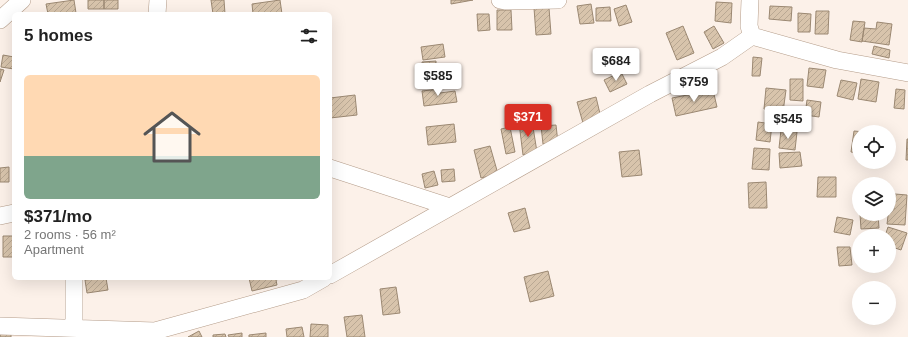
<!DOCTYPE html>
<meta charset="utf-8">
<style>
body{margin:0;font-family:Arial,sans-serif;background:#f6f6f6;color:#222;height:100vh;display:flex;flex-direction:column;font-size:15px;white-space:nowrap}
*{box-sizing:border-box;margin:0}
p{font-size:13px;color:#767676}
.icon{flex:none;width:22px;height:22px;fill:none;stroke:currentColor;stroke-width:2;stroke-linecap:round;stroke-linejoin:round}
.map{position:relative;flex:1;overflow:hidden}
.details{position:absolute;left:12px;top:12px;width:320px;height:268px;display:flex;flex-direction:column;background:#fff;border-radius:6px;box-shadow:0 4px 16px #0002}
.details>*{flex:none}
.controls{position:absolute;left:852px;top:125px;display:grid;gap:8px}
.controls a{display:grid;place-items:center;width:44px;height:44px;border-radius:50%;background:#fff;box-shadow:0 4px 16px #0002;font-size:20px}
.price{position:absolute;translate:-50% -34px;padding:0 9px;border-radius:4px;background:#fff;color:#222;font-size:13px;line-height:26px;filter:drop-shadow(0 1px 2px #0008)}
.price::after{content:'';position:absolute;left:50%;top:24px;width:12px;height:9px;margin-left:-6px;background:inherit;clip-path:polygon(0 0,100% 0,50% 100%)}
.price.current{background:#d93025;color:#fff}
ul{padding:0;list-style:none}
li{display:grid;align-content:center;gap:8px;height:212px;padding:0 12px}
li span{display:grid;place-items:center;height:124px;border-radius:6px;color:#555}
li>.icon{margin-inline-start:auto}
span .icon{width:72px;height:72px;fill:#fffc;stroke-width:1}
li b{font-size:17px}
h2{display:flex;justify-content:space-between;align-items:center;height:48px;padding:0 12px;font-size:17px}
.map>svg:first-child{display:block}
.building{fill:url(#building-hatch);stroke:#9b8872}
.lines{fill:none;stroke-linecap:round;stroke-linejoin:round}
.street-casing{stroke:#b49c89;stroke-width:18}
.street{stroke:#fff;stroke-width:17}
</style>
<div class="map">
<svg width="908" height="337" viewBox="0 0 908 337">
<defs>
<pattern id="building-hatch" width="6" height="6" patternUnits="userSpaceOnUse"><rect width="6" height="6" fill="#d8c4ac"/><path d="M-1 1l2-2M0 6l6-6M5 7l2-2" fill="none" stroke="#b9a893"/></pattern>
</defs>
<rect width="100%" height="100%" fill="#fcf1e9"/>
<!-- building -->
<path class="building" d="M74 0 76 13 48 14 46 4Z
M88 0H104V9H88Z
M104 0H118V9H104Z
M211 0H224L225 14H213Z
M280 0 282 14H253L252 4Z
M451 0H473L451 4Z
M716 2 732 3 731 23 715 21Z
M591 4 594 23 580 24 577 6Z
M626 5 632 22 619 26 614 9Z
M770 6 792 7 791 21 769 19Z
M610 7 611 21H596V8Z
M534 8H549L551 34 536 35Z
M497 10H511L512 30H497Z
M816 11H829L828 34H815Z
M798 13 811 14 810 32H798Z
M477 14H489L490 30 478 31Z
M853 21 865 22 862 42 850 40Z
M877 22 892 24 889 45 862 41 864 28 876 29Z
M683 26 694 53 677 60 666 33Z
M714 26 724 43 713 49 704 32Z
M443 44 445 57 423 60 421 47Z
M874 46 890 50 889 58 872 54Z
M3 55 14 57V69L1 67Z
M753 57 762 58 760 76H752Z
M436 61V70L423 71 422 62Z
M809 68 826 70 823 88 807 86Z
M0 69 4 70 0 82Z
M621 72 627 84 610 92 604 80Z
M431 74 432 80H425L424 75Z
M790 79H803V101L790 100Z
M861 79 879 82 876 102 858 99Z
M841 80 857 83 853 100 837 96Z
M766 88 786 90 783 112 764 109Z
M440 89V93L455 91 457 102 424 106 422 91Z
M896 89 905 90 904 109 894 108Z
M713 90 717 107 676 116 672 98Z
M355 95 357 115 330 118V98Z
M596 97 601 118 583 123 577 102Z
M807 100 821 102 819 117 805 115Z
M532 121 537 152 523 155 519 123Z
M758 122 772 124 770 142 756 140Z
M454 124 456 142 428 145 426 127Z
M556 125 558 143 543 144 541 126Z
M510 127 515 152 506 154 501 129Z
M781 130 797 132 795 150 779 148Z
M854 131 865 132H859V153L851 152Z
M907 139H908V160H906Z
M490 146 498 174 481 178 474 150Z
M754 148 770 149 769 170 752 169Z
M639 150 642 175 622 177 619 152Z
M800 152 802 166 780 168 779 153Z
M9 167V182H0V168Z
M454 169 455 181 442 182 441 170Z
M434 171 438 185 425 188 422 174Z
M818 177H836V197H817Z
M766 182 767 208H749L748 183Z
M895 194 907 195 905 225 887 224 889 208 894 209Z
M525 208 530 228 514 232 508 213Z
M860 214H878L879 228 861 229Z
M837 217 853 220 850 235 834 232Z
M888 227 907 233 901 250 889 246V236H885Z
M3 236H14V257H3Z
M837 247H850L852 265 839 266Z
M548 271 554 296 530 302 524 277Z
M106 278 108 290 87 293 85 280Z
M249 278H284L276 280 277 285 252 291Z
M396 287 400 313 383 315 380 289Z
M362 315 365 337H347L344 317Z
M311 324 328 325V337H310Z
M302 327 304 337H287L286 329Z
M199 331 202 337H188Z
M0 333H11V337H0Z
M242 333V337H229L228 335Z
M266 333V337H249V335Z
M225 334 226 337H213V335Z"/>
<g class="lines">
<defs>
<path id="street" d="M500 0 505 1 558 0
M157 14 158 0
M0 20 22 0
M752 36 837 60 908 73
M330 168 450 207
M0 216 14 213
M330 275 650 94 722 57 752 36 749 26 750 0
M0 326 155 331 303 290 324 278
M74 328V278"/>
</defs>
<!-- street casing -->
<use href="#street" class="street-casing"/>
<!-- street -->
<use href="#street" class="street"/>
</g>
</svg>
<div class="controls">
<a><svg class="icon" aria-label="locate" viewBox="0 0 24 24"><circle cx="12" cy="12" r="6"/><path d="M12 2v4M12 18v4M2 12h4M18 12h4"/></svg></a>
<a><svg class="icon" aria-label="layers" viewBox="0 0 24 24"><path d="M12 4l9 5-9 5-9-5zM3 14l9 5 9-5"/></svg></a>
<a>+</a>
<a>−</a>
</div>
<b class="price" style="left:616px;top:82px">$684</b>
<b class="price" style="left:438px;top:97px">$585</b>
<b class="price" style="left:694px;top:103px">$759</b>
<b class="price current" style="left:528px;top:138px">$371</b>
<b class="price" style="left:788px;top:140px">$545</b>
<section class="details">
<h2>5 homes<svg class="icon" aria-label="filters" viewBox="0 0 24 24"><path d="M4 7h16M4 17h16"/><circle cx="9" cy="7" r="2"/><circle cx="15" cy="17" r="2"/></svg></h2>
<ul>
<li><span style="background:linear-gradient(#ffd9b3 65%,#7fa58c 0)"><svg class="icon" aria-label="home" viewBox="0 0 24 24"><path d="M3 11l9-7 9 7M6 9v11h12V9"/></svg></span><div><b>$371/mo</b><p>2 rooms · 56 m²</p><p>Apartment</p></div></li>
</ul>
</section>
</div>
